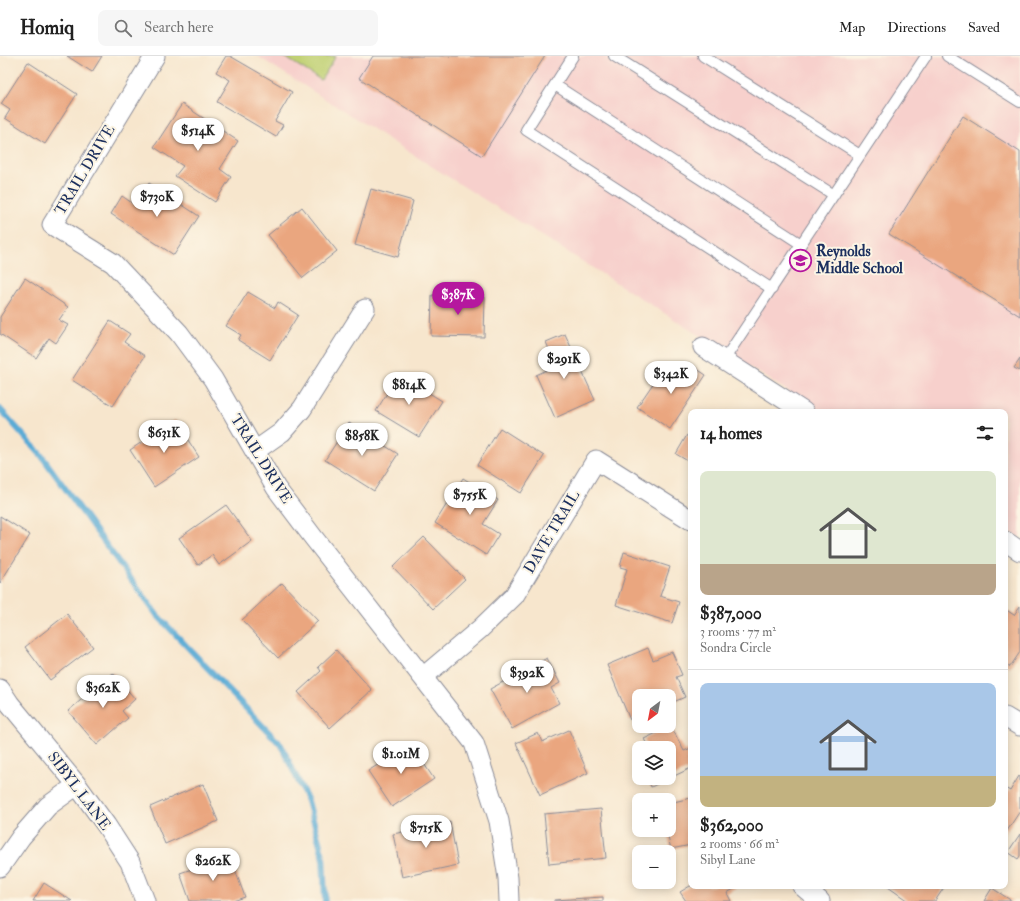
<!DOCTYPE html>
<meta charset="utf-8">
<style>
body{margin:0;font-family:"IM FELL Double Pica",serif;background:#f6f6f6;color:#222;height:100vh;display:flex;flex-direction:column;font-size:15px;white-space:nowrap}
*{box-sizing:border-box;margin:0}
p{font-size:13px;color:#767676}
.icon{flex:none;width:22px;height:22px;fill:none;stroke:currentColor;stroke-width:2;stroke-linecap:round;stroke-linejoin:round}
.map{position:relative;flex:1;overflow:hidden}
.panel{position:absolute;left:688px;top:353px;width:320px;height:480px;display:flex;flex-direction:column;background:#fff;border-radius:8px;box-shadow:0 2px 10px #0003}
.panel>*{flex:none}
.needle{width:26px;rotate:212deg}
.fabs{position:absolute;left:632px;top:633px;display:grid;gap:8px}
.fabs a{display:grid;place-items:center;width:44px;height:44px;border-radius:8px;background:#fff;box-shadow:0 2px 10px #0003;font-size:20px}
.price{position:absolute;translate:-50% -34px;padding:0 9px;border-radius:14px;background:#fff;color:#222;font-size:13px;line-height:26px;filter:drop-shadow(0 1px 2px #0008)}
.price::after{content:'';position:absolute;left:50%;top:24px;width:12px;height:9px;margin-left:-6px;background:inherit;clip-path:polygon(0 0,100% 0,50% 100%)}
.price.active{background:#b5179e;color:#fff}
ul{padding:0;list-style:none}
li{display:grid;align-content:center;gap:8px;height:212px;padding:0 12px}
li+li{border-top:1px solid #e0e0e0}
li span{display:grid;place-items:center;height:124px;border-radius:8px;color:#555}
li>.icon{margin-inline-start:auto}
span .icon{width:72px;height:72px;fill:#fffc;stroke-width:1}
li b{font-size:17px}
h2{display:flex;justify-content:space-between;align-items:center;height:48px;padding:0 12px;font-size:17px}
header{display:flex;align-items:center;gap:24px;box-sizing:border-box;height:56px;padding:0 20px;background:#fff;border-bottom:1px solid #e0e0e0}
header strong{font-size:19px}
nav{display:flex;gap:22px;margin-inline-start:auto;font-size:14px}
.search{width:280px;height:36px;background:#f6f6f6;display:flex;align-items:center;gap:10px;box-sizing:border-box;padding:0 14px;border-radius:8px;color:#767676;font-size:15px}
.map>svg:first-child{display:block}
.built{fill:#f7d0cc}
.green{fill:#c1d174;stroke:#6e8069}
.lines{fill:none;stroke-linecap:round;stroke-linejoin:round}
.stream{stroke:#5aabd5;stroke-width:6}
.building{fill:#eaa67f}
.service-casing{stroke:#898a96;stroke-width:12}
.minor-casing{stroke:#898a96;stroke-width:21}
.service{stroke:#fff;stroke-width:10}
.minor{stroke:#fff;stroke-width:19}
.labels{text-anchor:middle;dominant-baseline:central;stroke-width:4;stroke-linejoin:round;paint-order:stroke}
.street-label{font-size:15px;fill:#1b2f5e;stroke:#fcf5e5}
.poi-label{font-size:15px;font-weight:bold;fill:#1b2f5e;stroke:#fcf5e5;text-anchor:start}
</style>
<header>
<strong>Homiq</strong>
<div class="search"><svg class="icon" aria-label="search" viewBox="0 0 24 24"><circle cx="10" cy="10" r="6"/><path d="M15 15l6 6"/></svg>Search here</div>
<nav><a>Map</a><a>Directions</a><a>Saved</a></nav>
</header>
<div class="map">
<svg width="1020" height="845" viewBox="0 0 1020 845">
<rect width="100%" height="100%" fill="#fcf5e5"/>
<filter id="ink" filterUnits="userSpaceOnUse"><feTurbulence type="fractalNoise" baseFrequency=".025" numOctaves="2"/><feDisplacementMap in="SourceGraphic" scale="8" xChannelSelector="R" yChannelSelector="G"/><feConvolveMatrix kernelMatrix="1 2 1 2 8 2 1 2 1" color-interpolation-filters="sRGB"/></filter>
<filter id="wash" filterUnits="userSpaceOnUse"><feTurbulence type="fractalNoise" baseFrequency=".012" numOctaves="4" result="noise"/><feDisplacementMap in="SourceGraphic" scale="16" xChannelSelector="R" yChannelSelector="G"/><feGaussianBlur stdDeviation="0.9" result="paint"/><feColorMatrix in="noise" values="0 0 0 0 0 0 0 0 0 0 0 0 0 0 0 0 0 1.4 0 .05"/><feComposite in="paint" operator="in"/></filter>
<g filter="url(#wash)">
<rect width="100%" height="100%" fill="#f7e6cd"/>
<!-- built -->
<path class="built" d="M257 0H1020V482L1005 472V356H821Z"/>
<!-- green -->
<path class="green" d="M283 0H336L321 24Z"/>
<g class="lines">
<!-- stream -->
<path class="stream" d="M0 353 41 399 157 559 281 689 308 745 323 800 325 845"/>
</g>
<g id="blocks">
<!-- building -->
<path class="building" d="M67 0H102L92 16Z
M226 0H230L292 36 275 65 283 69 276 81 217 46 230 24 216 16Z
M373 0H545L482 100 359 22Z
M28 6 77 38 45 88 5 62 10 54 1 48Z
M182 48 238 85 220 113 231 121 215 146 175 120 183 110 154 91Z
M963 60 1020 96V260L889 178Z
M149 127 199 160 174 199 111 158 122 140 135 149Z
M371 133 413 145 398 201 355 189Z
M302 151 337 195 303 222 268 179Z
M25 222 68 251 59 264 68 269 56 287 49 282 36 302 0 278V261Z
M248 236 275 252 278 246 298 259 270 304 238 284 241 279 226 270Z
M432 239 485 241 484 281 431 280Z
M110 265 130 278 124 286 145 300 113 350 72 324Z
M565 278 595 344 555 362 536 319 556 310 546 286Z
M1020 303V315L1014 312Z
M691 309 706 319 670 373 637 351 665 310 683 322Z
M399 318 442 345 419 381 376 355Z
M175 364 199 401 154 431 130 394Z
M349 367 398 398 374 435 325 404Z
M500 372 544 400 521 437 477 409Z
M687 379 691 381V407L676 398Z
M463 422 498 444 483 468 499 478 486 499 435 467Z
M226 449 252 485 219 509 212 499 198 509 179 482Z
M0 460 30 479 0 527Z
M424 481 465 523 433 553 393 511Z
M624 496 670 511 660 540 679 546 672 567 616 549 627 513 620 511Z
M282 527 318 565 278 602 242 564Z
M1020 550V596L1010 611 1005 608V553L1014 559Z
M67 558 93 591 50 624 25 591Z
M648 592 653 604 672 596 682 619 676 621 685 641 669 648V640H639V661L630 664 607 609Z
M336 594 372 634 330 672 298 636 321 615 318 611Z
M547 602 560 627 551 632 559 647 512 673 490 633Z
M113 617 135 643 122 655 128 662 97 689 68 655Z
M671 670 684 695 691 692V712L651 731 647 722H669V692H649L644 683Z
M569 674 588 717 540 739 516 687 538 677 542 686Z
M411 688 434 723 392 751 368 715Z
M1019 720 1020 721V755L1005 778V732L1010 735Z
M203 728 218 765 165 788 150 751Z
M691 742V789L671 793 666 774H669V747Z
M601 753 606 802 549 808 544 758Z
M450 766 458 809 402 821 393 778Z
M1020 778V800L1018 803 1008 796Z
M230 800 245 841 233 845H190L180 817Z
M44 827 72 845H33Z
M690 830H739L727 837 731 845H686L680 836Z
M889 830H945L935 845H908L888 831Z
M992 832 1012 845H984Z
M603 841V845H554V844Z"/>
</g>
</g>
<g filter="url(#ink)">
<use href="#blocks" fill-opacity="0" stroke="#898a96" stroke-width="1"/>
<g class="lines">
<defs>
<path id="service" d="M573 0 526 74 772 233
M614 0 834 139
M703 0 860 99
M947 0 1020 46
M555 29 801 188
M724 304 926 0"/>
<path id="minor" d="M155 0 52 169 113 207 179 277 213 323 276 432 313 481 474 687 499 765 508 822 509 845
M703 291 804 356
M255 395 282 376 302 353 365 253
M1005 485 1020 495
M423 621 480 573 514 540 596 404 691 464
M0 633 10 648 77 729 106 769 130 806 145 845
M1005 661 1020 670
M0 811 21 781 48 750 77 729
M802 830 820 845"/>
</defs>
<!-- service casing -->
<use href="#service" class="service-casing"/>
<!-- minor casing -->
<use href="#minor" class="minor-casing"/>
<!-- service -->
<use href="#service" class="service"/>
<!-- minor -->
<use href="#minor" class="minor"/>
</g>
</g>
<!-- icons -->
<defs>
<symbol id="school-ring" viewBox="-11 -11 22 22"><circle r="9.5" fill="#fcf5e5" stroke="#b5179e" stroke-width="1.5"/><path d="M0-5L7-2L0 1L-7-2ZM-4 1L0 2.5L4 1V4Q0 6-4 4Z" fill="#b5179e"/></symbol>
</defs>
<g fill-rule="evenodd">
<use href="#school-ring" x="788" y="192" width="25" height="25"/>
</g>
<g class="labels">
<!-- street labels -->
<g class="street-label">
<text transform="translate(85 114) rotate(-59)">TRAIL DRIVE</text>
<text transform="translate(261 403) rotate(58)">TRAIL DRIVE</text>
<text transform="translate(552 476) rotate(-59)">DAVE TRAIL</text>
<text transform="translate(79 735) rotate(53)">SIBYL LANE</text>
</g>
<!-- poi labels -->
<g class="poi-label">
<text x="816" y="195">Reynolds<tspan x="816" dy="17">Middle School</tspan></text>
</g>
</g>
</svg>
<div class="fabs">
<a><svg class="needle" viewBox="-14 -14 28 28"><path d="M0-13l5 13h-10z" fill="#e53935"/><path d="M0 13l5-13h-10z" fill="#767676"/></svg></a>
<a><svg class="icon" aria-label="layers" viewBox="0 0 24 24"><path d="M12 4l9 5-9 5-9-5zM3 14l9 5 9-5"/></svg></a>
<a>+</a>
<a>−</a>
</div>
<b class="price" style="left:198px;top:96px">$514K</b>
<b class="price" style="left:157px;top:162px">$730K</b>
<b class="price active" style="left:458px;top:260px">$387K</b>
<b class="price" style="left:564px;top:324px">$291K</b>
<b class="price" style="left:671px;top:339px">$342K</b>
<b class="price" style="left:409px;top:350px">$814K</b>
<b class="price" style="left:164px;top:398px">$631K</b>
<b class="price" style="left:362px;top:401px">$858K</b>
<b class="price" style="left:470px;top:460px">$755K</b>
<b class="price" style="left:527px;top:638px">$392K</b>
<b class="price" style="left:103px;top:653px">$362K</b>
<b class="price" style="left:401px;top:719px">$1.01M</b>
<b class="price" style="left:426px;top:793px">$715K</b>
<b class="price" style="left:213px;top:826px">$262K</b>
<section class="panel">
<h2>14 homes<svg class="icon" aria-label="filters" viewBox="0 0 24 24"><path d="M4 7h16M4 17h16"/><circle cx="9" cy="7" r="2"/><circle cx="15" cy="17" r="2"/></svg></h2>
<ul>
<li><span style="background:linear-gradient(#dfe7d0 75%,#b9a48a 0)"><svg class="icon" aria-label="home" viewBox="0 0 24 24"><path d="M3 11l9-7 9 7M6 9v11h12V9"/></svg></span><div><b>$387,000</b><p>3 rooms · 77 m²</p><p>Sondra Circle</p></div></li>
<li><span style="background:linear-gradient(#a9c7e8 75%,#c2b280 0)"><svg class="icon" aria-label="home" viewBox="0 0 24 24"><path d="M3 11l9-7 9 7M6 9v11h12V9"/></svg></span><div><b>$362,000</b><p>2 rooms · 66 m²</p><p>Sibyl Lane</p></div></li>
</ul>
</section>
</div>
